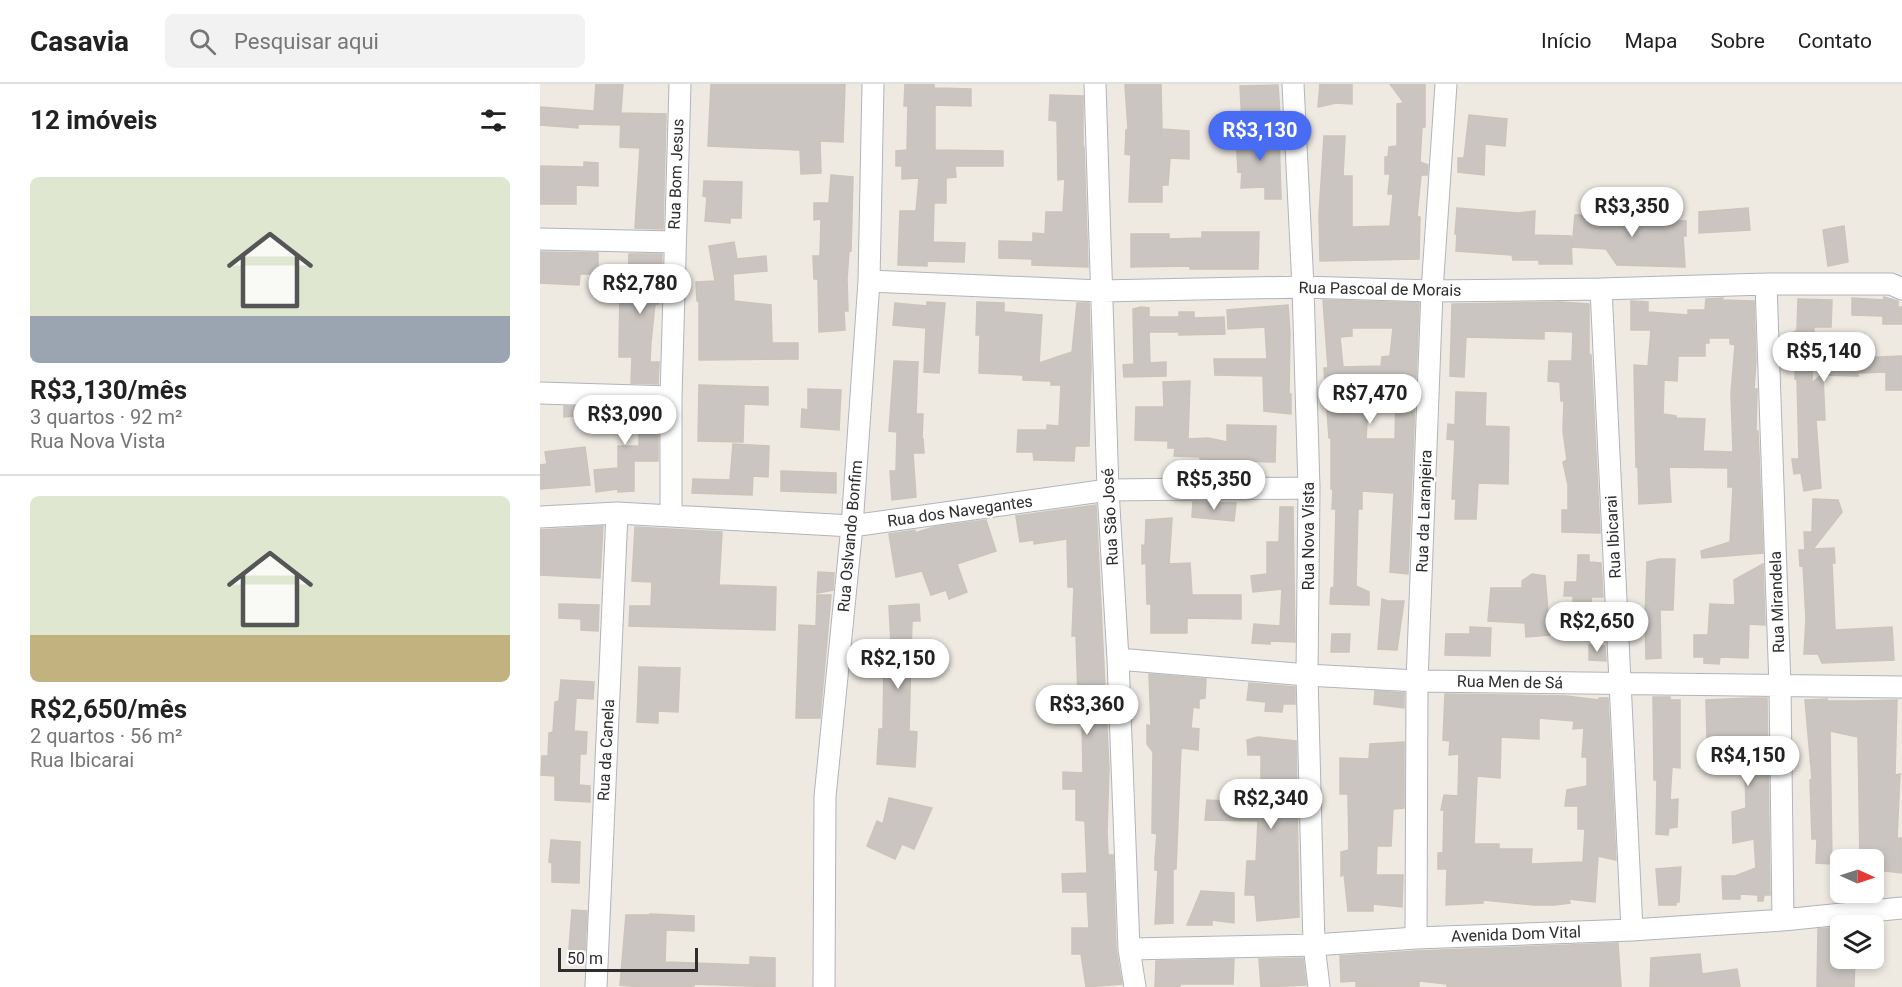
<!DOCTYPE html>
<html lang="pt">
<meta charset="utf-8">
<style>
body{margin:0;font-family:Roboto,sans-serif;background:#f2f2f2;color:#222;height:100vh;display:flex;flex-direction:column;font-size:22px;white-space:nowrap}
*{box-sizing:border-box;margin:0}
p{font-size:20px;color:#767676}
.icon{flex:none;width:33px;height:33px;fill:none;stroke:currentColor;stroke-width:2;stroke-linecap:round;stroke-linejoin:round}
.map{position:relative;flex:1;overflow:hidden}
.drawer{display:flex;flex-direction:column;background:#fff;width:540px}
.drawer>*{flex:none}
.needle{width:39px;rotate:93deg}
.fabs{position:absolute;left:1290px;top:765px;display:grid;gap:12px}
.fabs a{display:grid;place-items:center;width:54px;height:54px;border-radius:9px;background:#fff;box-shadow:0 3px 9px #0003;font-size:30px}
.scale{position:absolute;left:18px;bottom:15px;width:140px;box-sizing:border-box;padding-left:6px;border:3px solid #2e2e2e;border-top:0;font-size:16px;line-height:21px;white-space:nowrap;color:#2e2e2e;-webkit-text-stroke:4px #fff;paint-order:stroke}
.price{position:absolute;translate:-50% -51px;padding:0 14px;border-radius:21px;background:#fff;color:#222;font-size:20px;line-height:39px;filter:drop-shadow(0 2px 3px #0008)}
.price::after{content:'';position:absolute;left:50%;top:36px;width:18px;height:14px;margin-left:-9px;background:inherit;clip-path:polygon(0 0,100% 0,50% 100%)}
.price.current{background:#496cf4;color:#fff}
ul{padding:0;list-style:none}
li{display:grid;align-content:center;gap:12px;height:318px;padding:0 30px}
li+li{border-top:2px solid #e0e0e0}
li span{display:grid;place-items:center;height:186px;border-radius:9px;color:#555}
li>.icon{margin-inline-start:auto}
span .icon{width:108px;height:108px;fill:#fffc;stroke-width:1}
li b{font-size:26px}
h2{display:flex;justify-content:space-between;align-items:center;height:72px;padding:0 30px;font-size:26px}
header{display:flex;align-items:center;gap:36px;box-sizing:border-box;height:84px;padding:0 30px;background:#fff;border-bottom:2px solid #e0e0e0}
header strong{font-size:28px}
nav{display:flex;gap:33px;margin-inline-start:auto;font-size:21px}
.search{width:420px;height:54px;background:#f2f2f2;display:flex;align-items:center;gap:15px;box-sizing:border-box;padding:0 21px;border-radius:9px;color:#767676;font-size:22px}
main{display:flex;flex:1;min-height:0}
.map>svg:first-child{display:block}
.building{fill:#cac5c0;stroke:#cac4ba;stroke-width:1.5;fill-rule:evenodd}
.lines{fill:none;stroke-linecap:round;stroke-linejoin:round}
.minor-casing{stroke:#b1b4bd;stroke-width:23}
.minor{stroke:#fff;stroke-width:21}
.labels{text-anchor:middle;dominant-baseline:central;stroke-width:5;stroke-linejoin:round;paint-order:stroke}
.street-label{font-size:16px;fill:#2e2e2e;stroke:#fff}
</style>
<header>
<strong>Casavia</strong>
<div class="search"><svg class="icon" aria-label="search" viewBox="0 0 24 24"><circle cx="10" cy="10" r="6"/><path d="M15 15l6 6"/></svg>Pesquisar aqui</div>
<nav><a>Início</a><a>Mapa</a><a>Sobre</a><a>Contato</a></nav>
</header>
<main>
<section class="drawer">
<h2>12 imóveis<svg class="icon" aria-label="filters" viewBox="0 0 24 24"><path d="M4 7h16M4 17h16"/><circle cx="9" cy="7" r="2"/><circle cx="15" cy="17" r="2"/></svg></h2>
<ul>
<li><span style="background:linear-gradient(#dfe7d0 75%,#9aa5b1 0)"><svg class="icon" aria-label="home" viewBox="0 0 24 24"><path d="M3 11l9-7 9 7M6 9v11h12V9"/></svg></span><div><b>R$3,130/mês</b><p>3 quartos · 92 m²</p><p>Rua Nova Vista</p></div></li>
<li><span style="background:linear-gradient(#dfe7d0 75%,#c2b280 0)"><svg class="icon" aria-label="home" viewBox="0 0 24 24"><path d="M3 11l9-7 9 7M6 9v11h12V9"/></svg></span><div><b>R$2,650/mês</b><p>2 quartos · 56 m²</p><p>Rua Ibicarai</p></div></li>
</ul>
</section>
<div class="map">
<svg width="1362" height="903" viewBox="0 0 1362 903">
<rect width="100%" height="100%" fill="#eee9e1"/>
<!-- building -->
<path class="building" d="M56 0H83L80 41 38 40V44L0 41V23L54 27Z
M171 0H305L303 58 280 57 281 89 261 90 260 66 168 62Z
M365 0H394V4L431 5V22L395 21V66L463 67V82H415L416 93 406 94V119H394L393 158 425 159 424 178 387 177V182L358 181 360 127H376L379 94 362 95V82H356V67L367 66 368 22H364Z
M595 0H621L622 45 649 47V75L630 74 628 101H622V118H589L591 71 585 70 586 46 588 45 585 1Z
M780 0H812V20L796 19 778 23Z
M850 0H885V43H882L880 78 888 81 887 91H881L877 133H880L879 175 780 177 779 131 784 52H805L803 92H812V143L850 142 853 110H848L850 90H845V73H848L849 63 857 62V20L864 19Z
M738 1 740 31 702 39 700 2Z
M510 11 543 12V63H544L548 183 492 181V175L459 174V157L493 158V149L505 150 506 128H523L525 95 518 96 517 37 509 36Z
M81 29 126 30 123 145 95 144 100 64 80 63Z
M929 31 967 35 965 62 945 60 944 91 918 88V74H924Z
M696 48 739 50 741 115H725V103L701 104 702 87 698 88Z
M44 78 58 79V102L36 101V120H0V82L44 83Z
M291 91 313 93 311 167H309L307 195 308 227H304L305 246 279 248 278 195H274L273 172H280L281 135 274 136V119H289Z
M164 97 202 98 201 134H190V139L165 137 167 113 163 112Z
M917 124 978 129 995 127 994 151 1031 152 1032 180H999V176H973L972 171 916 167 917 150H915Z
M1208 124 1210 146 1159 149V128Z
M1053 126 1107 129V136L1146 137V152H1143L1145 183 1077 181 1066 165 1032 163 1035 131H1054Z
M1304 142 1308 178 1288 182 1283 146Z
M662 148H719L718 185H650V182L591 183V150H629V155L662 154Z
M194 158 197 175 226 172 227 187 193 190 194 217 231 221 232 259H258V275L159 276V217H157L156 198 175 197 169 162Z
M0 168 58 169V190H40L39 201 0 199Z
M89 170H122L121 213H118V220H115L111 258 110 278H119L118 300 91 299 92 273H79L80 203H88Z
M1344 213 1358 217V223H1362V240H1343V232L1312 231V214L1343 216Z
M1183 214 1182 216 1214 217 1216 277 1214 305H1217L1216 347H1218L1223 469 1162 474 1161 467 1190 458 1193 403H1188V384L1129 383 1131 418 1099 420 1098 383H1096L1094 281 1108 282 1111 246H1091V217L1108 218V228L1148 231V226H1165L1166 215ZM1169 254H1190V260L1195 261 1191 310 1193 368 1163 367 1165 335 1136 334V332L1123 330 1124 296 1137 297 1138 272H1165V259H1169Z
M1258 215 1292 216 1291 243H1274L1272 299 1306 269 1319 270V274L1362 272V306H1346V288L1318 289V292L1283 291 1285 336H1276L1281 404 1264 407 1261 389 1254 390 1252 375H1259L1257 295H1255L1256 271H1251V250L1257 246Z
M783 216 879 219 868 490 850 488 854 409 822 407V425H818L816 502 829 508V521L790 520 791 504 794 503 796 425H792L793 405H791V354H789L784 284H788ZM812 244H853L850 272 842 273 841 282 803 283 800 253 812 252ZM856 316 855 355H826L828 320Z
M387 218 405 219 399 289 384 288 386 244 353 241 355 219 387 222Z
M437 218 464 219V228L502 231 499 279 532 268 537 219H549L551 281 549 362H535L534 377 494 376 493 368H477L478 346H507V341L519 342 521 301H511V297L483 296V291L439 289 440 251H436Z
M1020 218 1049 220V271H1051L1060 449 1022 448V426H1028V401L1023 378 1027 376 1023 347 1024 317H1021L1020 298 1008 297 1009 277H1032L1033 248 1004 247V255L926 253 924 293 910 292 912 220Z
M748 221 750 250 749 310H751V330L724 327 723 292 675 291 674 275H727L725 243 688 245 687 226Z
M601 223 609 224V233H639V228H654V234L684 233 685 250 639 251V248H609L610 279 626 278V292L584 293 583 281 594 280 593 225Z
M354 277 378 278 376 330H383L382 355H383L384 369H373L376 413 352 416 350 387H356L357 348 349 347Z
M650 297 648 355 668 354 687 358V341L736 342 735 378 660 375V373L634 372 635 364H628V357L595 356 596 323H624L623 298Z
M159 301 228 303V321L204 320 203 358 158 357Z
M268 305 301 306 299 346 261 343 262 325 268 326Z
M916 308 946 309 945 342 969 343 968 400 938 399 936 435H915L916 415H912L915 356 907 355 908 340 915 341Z
M24 322 118 325V377H94V407L78 408V405L56 408 54 386 78 384V362H99V333H57V330L24 333Z
M193 360 229 362 228 393 213 392 212 411 152 409 153 395 190 396Z
M45 363 50 401 0 405V381L7 380 5 368Z
M241 387 296 389V409L241 407Z
M1273 415 1298 416 1302 428 1273 465 1294 464 1295 479H1292L1295 546 1352 543 1354 576 1282 579 1278 570H1264L1266 535 1263 481 1260 482 1259 466H1265L1264 448H1272Z
M653 418 696 419 694 437 652 433Z
M556 421 569 685 567 748 568 771H573L576 865 582 900 546 903 541 870H532V844H549L547 808H523L522 790 547 789 545 737 536 736V705H523V688L543 689 542 635H535V613H538L536 552H532L534 503H528L527 455 494 460V456L480 458 476 432Z
M740 423H753L755 558 730 557V560L712 559 714 540 740 542 742 505 713 508 711 492 727 490V458H739Z
M632 434 629 480 650 479 652 511H701V535L647 534V549H611V520H607L606 479 602 480V461L605 462 606 436Z
M446 436 456 467 417 480 427 508 409 515 406 506 391 511 382 487 356 493 349 450 375 446V449L394 443Z
M63 442 60 494 0 491V446Z
M95 443 182 448 179 501 236 503 235 546 89 542 90 522H111L112 498 92 497Z
M1038 471H1049V478L1061 479 1063 513H1051L1052 550H1033V512H1024L1025 498H1037Z
M1119 475H1135L1133 526H1120L1121 574 1106 575 1105 532 1107 478Z
M1223 480 1225 541 1209 540 1208 574 1180 573 1179 580 1164 579V573H1154V551H1168L1170 520 1195 521 1194 496Z
M278 488 294 489 293 506 277 509Z
M992 490 1005 492 1010 551 986 553 985 539 948 537 951 504H982V497Z
M277 511H291L280 634H256L259 541 276 542Z
M842 515 848 517H864L857 566 838 565Z
M19 520 59 521 58 547 41 546V535L19 534Z
M379 520 380 537H372L371 569 369 647 377 648 375 683 337 680 339 645H343L344 578 336 577 337 559 351 560 349 522Z
M930 543 951 544 950 572 905 571 906 550H930Z
M792 550H810L809 568H791Z
M1049 561 1065 562 1066 577 1049 576Z
M99 583 140 584 138 628 118 627V639L97 638Z
M609 590 666 595 665 614 659 615V624L653 623 651 644 659 645 658 666 641 664 636 785H633V839L615 840 618 786H615V775L617 750 612 749 613 668 607 660V641L611 642Z
M21 596 54 598 53 615 36 614 34 647 47 648 46 670H40L39 701 50 702V718L15 716V692L1 691 2 672H8L9 649 13 648 15 618 19 617Z
M709 599 755 603V620H743L742 628 725 627 726 618 707 616Z
M835 607 864 609V624L834 620Z
M905 610 1026 612 1059 616V614H1068L1076 776 1058 772 1055 818 1029 815 1030 819 1014 821H994L943 816V819L906 821 907 785H898V769H903L904 726H901L904 711 918 712 919 670 909 671 910 657 903 656ZM999 634 1034 637 1033 645 1044 644 1042 673H1047V702L1027 706 1025 722H1038V745H1045L1043 778 991 780 992 765H959V760H934L937 692 960 694 961 653 999 655Z
M1113 613H1130V616H1140V684L1132 683 1130 716 1138 715 1137 743 1129 744 1128 751 1116 750 1117 696H1114Z
M1210 614H1227L1230 811H1224L1223 817H1218V811L1200 810V815H1183L1182 792H1195L1216 784 1214 755 1193 759 1192 728 1206 724 1204 654 1167 653 1166 616Z
M1287 615V617H1318L1357 616 1355 691 1360 690 1357 754H1362V789L1338 786V776H1320L1318 653 1290 647 1292 780 1276 779 1277 755H1272L1270 696 1272 695 1265 616Z
M718 653 756 657 759 833 717 837 715 811H705L707 777H716L718 737 665 736 667 716 721 719V671H708L707 656Z
M864 658V724L853 725 851 762H837L836 791H863L862 823 833 820V827H808L804 790 801 792V768L809 766 808 710H800V674L829 675 830 660Z
M349 714 392 724 374 765 362 760 355 775 327 762 337 737 343 740Z
M11 756 40 758 39 799 12 798V779L9 778Z
M1141 783 1139 818H1136V821H1119L1116 785Z
M661 807 694 809V839L672 836V841H647Z
M32 826 47 827 45 866 29 865Z
M110 830 154 832V847L126 846 125 878 210 881V873L235 874V903L154 900V903H101L80 901 86 831H110Z
M1300 843V874H1315L1314 903H1277L1278 845Z
M1078 859 1081 903H907V900L879 897V903H833L816 902V897L801 898 800 872 877 867Z
M1160 870 1162 890 1197 885 1200 903H1110L1111 874Z
M763 874 766 901 721 903 719 875Z
M694 875 693 900H640V903H615L616 877Z"/>
<g class="lines">
<defs>
<path id="minor" d="M555 0 568 406 578 575 589 865 595 903
M753 0 763 203 769 404 767 591 774 861 779 903
M0 155 134 158
M329 197 560 207 763 203 892 207 1061 205 1226 200H1351L1362 205
M1226 200 1240 603 1243 836
M1061 205 1092 846
M0 309 131 313
M131 431V313L140 0
M0 433 77 429 312 442 568 406 769 404
M578 575 767 591 877 597 1362 603
M876 854 877 597 892 207 906 0
M589 865 774 861 876 854 1092 846 1243 836 1362 824
M56 903 77 429
M284 903 285 713 312 442 329 197 333 0"/>
</defs>
<!-- minor casing -->
<use href="#minor" class="minor-casing"/>
<!-- minor -->
<use href="#minor" class="minor"/>
</g>
<g class="labels">
<!-- street labels -->
<g class="street-label">
<text transform="translate(136 90) rotate(-88)">Rua Bom Jesus</text>
<text transform="translate(840 205) rotate(1)">Rua Pascoal de Morais</text>
<text transform="translate(420 427) rotate(-8)">Rua dos Navegantes</text>
<text transform="translate(884 427) rotate(-88)">Rua da Laranjeira</text>
<text transform="translate(570 433) rotate(-93)">Rua São José</text>
<text transform="translate(310 452) rotate(-85)">Rua Oslvando Bonfim</text>
<text transform="translate(768 452) rotate(-90)">Rua Nova Vista</text>
<text transform="translate(1073 453) rotate(-93)">Rua Ibicarai</text>
<text transform="translate(1237 518) rotate(-92)">Rua Mirandela</text>
<text transform="translate(970 598) rotate(1)">Rua Men de Sá</text>
<text transform="translate(66 666) rotate(-87)">Rua da Canela</text>
<text transform="translate(976 850) rotate(-2)">Avenida Dom Vital</text>
</g>
</g>
</svg>
<div class="fabs">
<a><svg class="needle" viewBox="-14 -14 28 28"><path d="M0-13l5 13h-10z" fill="#e53935"/><path d="M0 13l5-13h-10z" fill="#767676"/></svg></a>
<a><svg class="icon" aria-label="layers" viewBox="0 0 24 24"><path d="M12 4l9 5-9 5-9-5zM3 14l9 5 9-5"/></svg></a>
</div>
<div class="scale">50 m</div>
<b class="price current" style="left:720px;top:78px">R$3,130</b>
<b class="price" style="left:1092px;top:154px">R$3,350</b>
<b class="price" style="left:100px;top:231px">R$2,780</b>
<b class="price" style="left:1284px;top:299px">R$5,140</b>
<b class="price" style="left:830px;top:341px">R$7,470</b>
<b class="price" style="left:85px;top:362px">R$3,090</b>
<b class="price" style="left:674px;top:427px">R$5,350</b>
<b class="price" style="left:1057px;top:569px">R$2,650</b>
<b class="price" style="left:358px;top:606px">R$2,150</b>
<b class="price" style="left:547px;top:652px">R$3,360</b>
<b class="price" style="left:1208px;top:703px">R$4,150</b>
<b class="price" style="left:731px;top:746px">R$2,340</b>
</div>
</main>
